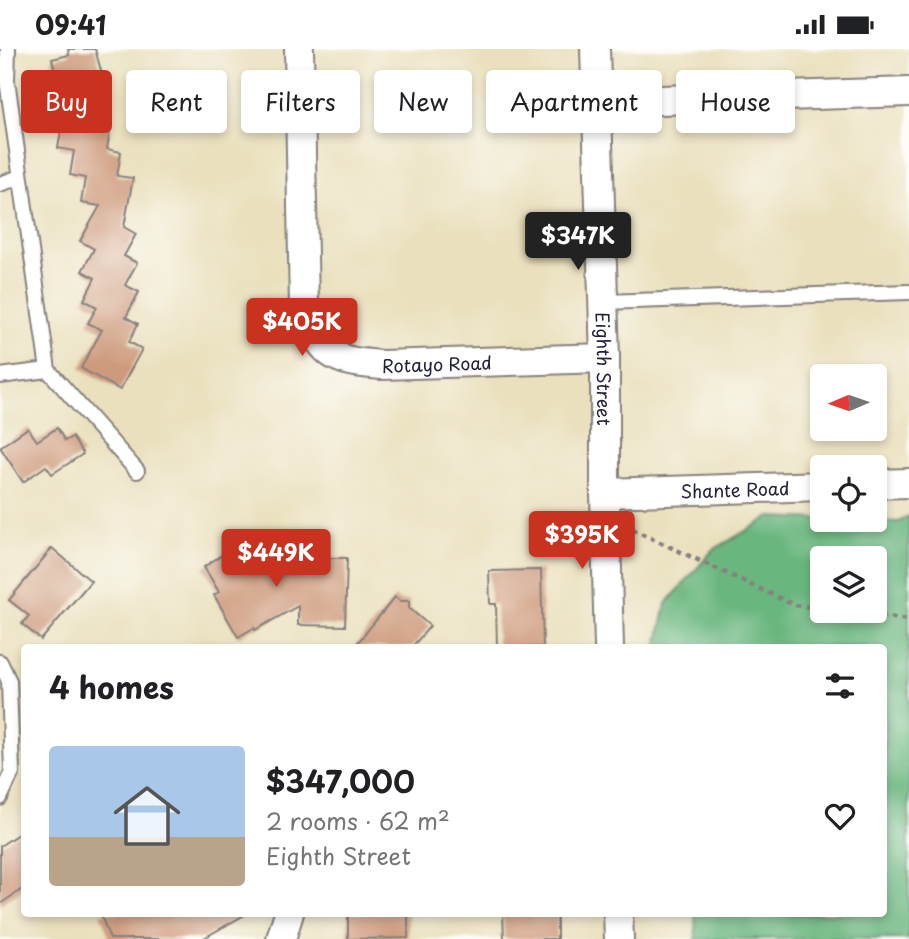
<!DOCTYPE html>
<meta charset="utf-8">
<style>
body{margin:0;font-family:"Playpen Sans",sans-serif;background:#f2f2f2;color:#202124;height:100vh;display:flex;flex-direction:column;font-size:26px;white-space:nowrap}
*{box-sizing:border-box;margin:0}
p{font-size:23px;color:#757577}
.icon{flex:none;width:38px;height:38px;fill:none;stroke:currentColor;stroke-width:2;stroke-linecap:round;stroke-linejoin:round}
.map{position:relative;flex:1;overflow:hidden}
.sheet{position:absolute;left:21px;top:595px;width:866px;height:273px;display:flex;flex-direction:column;background:#fff;border-radius:7px;box-shadow:0 4px 10px #0003}
.sheet>*{flex:none}
.banner{position:absolute;left:21px;top:21px;width:868px;height:63px;display:flex;gap:14px}
.needle{width:46px;rotate:268deg}
.controls{position:absolute;left:810px;top:315px;display:grid;gap:14px}
.controls a{display:grid;place-items:center;width:77px;height:77px;border-radius:7px;background:#fff;box-shadow:0 4px 10px #0003;font-size:35px}
.price{position:absolute;translate:-50% -60px;padding:0 16px;border-radius:7px;background:#c8321e;color:#fff;font-size:23px;line-height:46px;filter:drop-shadow(0 2px 4px #0008)}
.price::after{content:'';position:absolute;left:50%;top:42px;width:21px;height:16px;margin-left:-10px;background:inherit;clip-path:polygon(0 0,100% 0,50% 100%)}
.price.current{background:#222;color:#fff}
ul{padding:0;list-style:none}
li{display:flex;align-items:center;gap:21px;height:175px;padding:0 28px}
li+li{border-top:2px solid #e0e0e0}
li span{display:grid;place-items:center;flex:none;width:196px;height:140px;border-radius:7px;color:#555}
li>.icon{margin-inline-start:auto}
span .icon{width:84px;height:84px;fill:#fffc;stroke-width:1}
li b{font-size:30px}
h2{display:flex;justify-content:space-between;align-items:center;height:84px;padding:0 28px;font-size:30px}
.pill{padding:0 24px;border-radius:7px;background:#fff;box-shadow:0 4px 10px #0003;font-size:24px;line-height:63px}
.pill.current{background:#c8321e;color:#fff}
.status{display:flex;justify-content:space-between;align-items:center;height:49px;padding:0 35px;background:#fff;direction:ltr}
.status svg{height:19px;fill:currentColor}
.map>svg:first-child{display:block}
.forest{fill:#69b67e;stroke:#466c5c;stroke-width:2;fill-rule:evenodd}
.building{fill:#ce9a7b}
.lines{fill:none;stroke-linecap:round;stroke-linejoin:round}
.lane-casing{stroke:#86817c;stroke-width:18}
.street-casing{stroke:#86817c;stroke-width:32}
.path{stroke:#86817c;stroke-width:4.5;stroke-dasharray:5 5;stroke-linecap:butt}
.lane{stroke:#fff;stroke-width:14}
.street{stroke:#fff;stroke-width:28}
.labels{text-anchor:middle;dominant-baseline:central;stroke-width:5;stroke-linejoin:round;paint-order:stroke}
.street-label{font-size:18px;fill:#22223b;stroke:#fdfcf7}
</style>
<div class="status"><b>09:41</b><svg viewBox="0 0 49 12"><path d="M0 12V9h3v3zM5 12V6h3v6zM10 12V3h3v9zM15 12V0h3v12zM26 1h20v11H26zM47 4h2v5h-2z"/></svg></div>
<div class="map">
<svg width="909" height="890" viewBox="0 0 909 890">
<rect width="100%" height="100%" fill="#fdfcf7"/>
<filter id="ink" filterUnits="userSpaceOnUse"><feTurbulence type="fractalNoise" baseFrequency=".0143" numOctaves="2"/><feDisplacementMap in="SourceGraphic" scale="14" xChannelSelector="R" yChannelSelector="G"/><feConvolveMatrix kernelMatrix="1 2 1 2 8 2 1 2 1" color-interpolation-filters="sRGB"/></filter>
<filter id="wash" filterUnits="userSpaceOnUse"><feTurbulence type="fractalNoise" baseFrequency=".00686" numOctaves="4" result="noise"/><feDisplacementMap in="SourceGraphic" scale="28" xChannelSelector="R" yChannelSelector="G"/><feGaussianBlur stdDeviation="1.57" result="paint"/><feColorMatrix in="noise" values="0 0 0 0 0 0 0 0 0 0 0 0 0 0 0 0 0 1.4 0 .05"/><feComposite in="paint" operator="in"/></filter>
<g filter="url(#wash)">
<rect width="100%" height="100%" fill="#eae0bd"/>
<!-- forest -->
<path class="forest" d="M909 467V890H696L695 865 884 864V598H657L666 555 713 501 770 468 898 473ZM822 509H875V562H822Z"/>
<g id="blocks">
<!-- building -->
<path class="building" d="M68 0H95L103 29 87 33 97 72 111 75 107 100 121 103 117 127 133 129 124 178 136 185 124 207 137 214 125 236 139 243 126 268 138 275 129 293 142 300 120 341 81 319 102 281 88 274 97 258 84 251 95 229 82 222 94 200 80 192 100 157 81 154 85 129 70 126 74 102 58 99 66 54 63 55 52 10 69 6Z
M28 379 37 392 57 379 65 392 72 388 83 405 52 425 46 417 23 433 0 398Z
M249 483 256 494 260 495 272 519 321 520 322 509H347L345 577 298 576V557L255 581 254 579 238 588 214 546 219 543 204 518 229 501 226 495Z
M52 499 91 532 41 591 22 575 29 567 9 551Z
M541 521 543 598H497L496 555H490L489 522Z
M395 548 400 552H409V559L430 577 412 598H354Z
M24 781V839L0 855V797Z
M100 864H248L202 890H110Z
M348 864H408V889L348 890Z
M503 864H557V890H504Z"/>
</g>
</g>
<g filter="url(#ink)">
<use href="#blocks" fill-opacity="0" stroke="#86817c" stroke-width="2"/>
<g class="lines">
<defs>
<path id="lane" d="M8 0 7 31 48 321 137 422
M0 135 20 128
M603 253 909 243
M0 327 48 321
M0 613 9 632 12 723 0 749"/>
<g id="street">
<path id="s1" d="M299 0 304 259C323 307 331 312 382 316L605 309"/>
<path id="s2" d="M595 0 605 309V444L609 598"/>
<path d="M597 53 909 43"/>
<path d="M875 435 909 434"/>
<path id="s3" d="M605 444 822 437"/>
<path d="M618 864 619 890"/>
<path d="M281 890 289 864"/>
</g>
</defs>
<!-- lane casing -->
<use href="#lane" class="lane-casing"/>
<!-- street casing -->
<use href="#street" class="street-casing"/>
<!-- path -->
<path class="path" d="M632 480 794 556 822 559
M841 562 909 571"/>
<!-- lane -->
<use href="#lane" class="lane"/>
<!-- street -->
<use href="#street" class="street"/>
</g>
</g>
<g class="labels">
<!-- street labels -->
<g class="street-label">
<text stroke="none"><textPath href="#s1" startOffset="420">Rotayo Road</textPath></text>
<text stroke="none"><textPath href="#s2" startOffset="320">Eighth Street</textPath></text>
<text stroke="none"><textPath href="#s3" startOffset="130">Shante Road</textPath></text>
</g>
</g>
</svg>
<div class="controls">
<a><svg class="needle" viewBox="-14 -14 28 28"><path d="M0-13l5 13h-10z" fill="#e53935"/><path d="M0 13l5-13h-10z" fill="#757577"/></svg></a>
<a><svg class="icon" aria-label="locate" viewBox="0 0 24 24"><circle cx="12" cy="12" r="6"/><path d="M12 2v4M12 18v4M2 12h4M18 12h4"/></svg></a>
<a><svg class="icon" aria-label="layers" viewBox="0 0 24 24"><path d="M12 4l9 5-9 5-9-5zM3 14l9 5 9-5"/></svg></a>
</div>
<b class="price current" style="left:578px;top:223px">$347K</b>
<b class="price" style="left:302px;top:309px">$405K</b>
<b class="price" style="left:582px;top:522px">$395K</b>
<b class="price" style="left:276px;top:540px">$449K</b>
<div class="banner">
<a class="pill current">Buy</a>
<a class="pill">Rent</a>
<a class="pill">Filters</a>
<a class="pill">New</a>
<a class="pill">Apartment</a>
<a class="pill">House</a>
</div>
<section class="sheet">
<h2>4 homes<svg class="icon" aria-label="filters" viewBox="0 0 24 24"><path d="M4 7h16M4 17h16"/><circle cx="9" cy="7" r="2"/><circle cx="15" cy="17" r="2"/></svg></h2>
<ul>
<li><span style="background:linear-gradient(#a9c7e8 65%,#b9a48a 0)"><svg class="icon" aria-label="home" viewBox="0 0 24 24"><path d="M3 11l9-7 9 7M6 9v11h12V9"/></svg></span><div><b>$347,000</b><p>2 rooms · 62 m²</p><p>Eighth Street</p></div><svg class="icon" aria-label="heart" viewBox="0 0 24 24"><path d="M12 20l-8-8c-3-5 5-10 8-4 3-6 11-1 8 4z"/></svg></li>
</ul>
</section>
</div>
